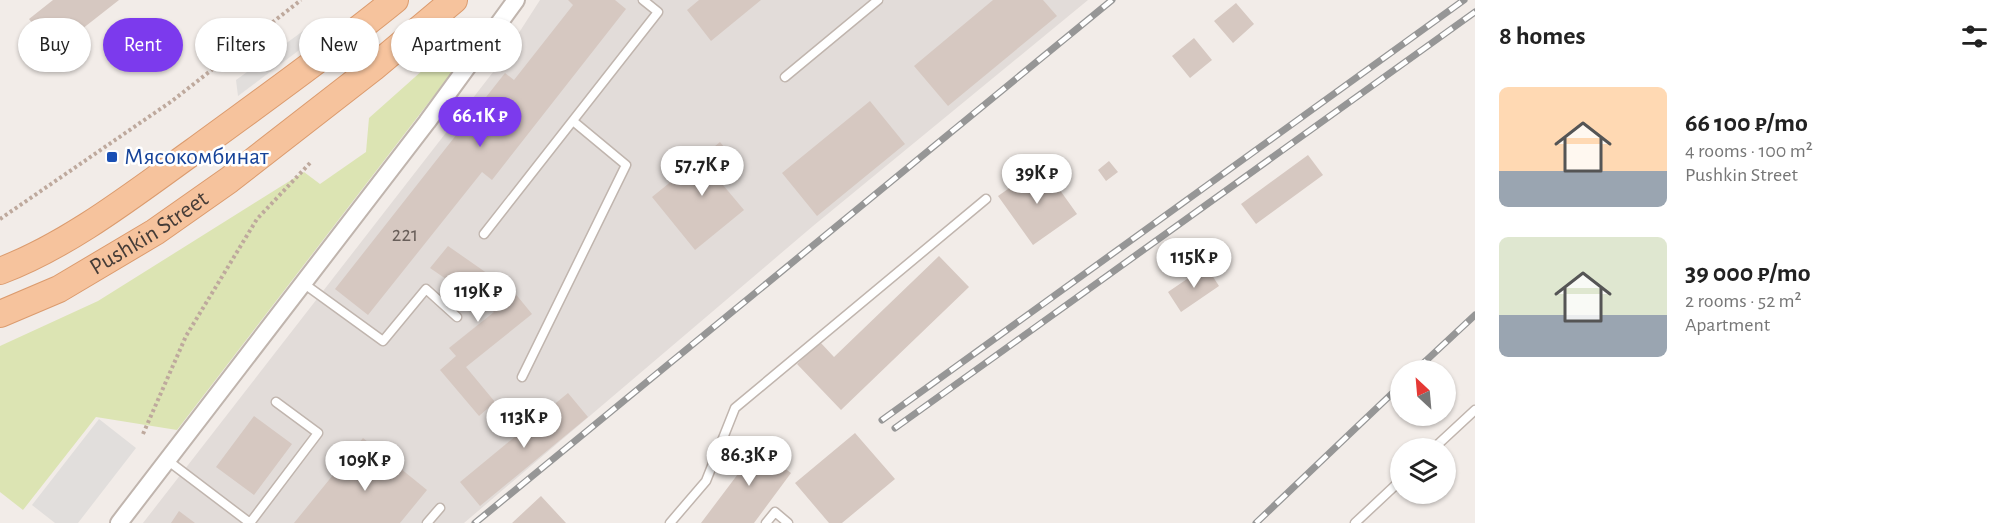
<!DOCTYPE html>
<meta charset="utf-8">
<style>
body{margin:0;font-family:"Alegreya Sans",sans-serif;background:#f2f2f2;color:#222;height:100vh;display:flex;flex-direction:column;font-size:22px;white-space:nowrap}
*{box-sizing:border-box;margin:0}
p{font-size:20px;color:#767676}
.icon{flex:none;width:33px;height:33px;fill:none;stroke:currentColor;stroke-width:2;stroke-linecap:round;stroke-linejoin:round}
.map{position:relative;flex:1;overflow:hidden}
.side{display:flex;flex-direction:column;background:#fff;width:540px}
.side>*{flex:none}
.top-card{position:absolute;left:18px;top:18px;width:570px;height:54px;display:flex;gap:12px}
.needle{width:39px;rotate:334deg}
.tools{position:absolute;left:1390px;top:360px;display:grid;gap:12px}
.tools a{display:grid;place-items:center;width:66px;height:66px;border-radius:50%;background:#fff;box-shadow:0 2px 4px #0004;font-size:30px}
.price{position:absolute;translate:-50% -51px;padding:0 14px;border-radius:21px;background:#fff;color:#222;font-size:20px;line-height:39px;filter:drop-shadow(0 2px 3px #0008)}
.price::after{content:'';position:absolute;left:50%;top:36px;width:18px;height:14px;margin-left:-9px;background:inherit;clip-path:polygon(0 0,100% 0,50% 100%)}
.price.selected{background:#7c3aed;color:#fff}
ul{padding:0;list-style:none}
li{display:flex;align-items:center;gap:18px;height:150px;padding:0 24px}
li span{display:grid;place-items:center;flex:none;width:168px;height:120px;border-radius:9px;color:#555}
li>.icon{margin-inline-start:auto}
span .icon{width:72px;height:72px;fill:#fffc;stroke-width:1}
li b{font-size:26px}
h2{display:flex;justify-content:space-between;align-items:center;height:72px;padding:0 24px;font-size:26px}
.pill{padding:0 21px;border-radius:27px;background:#fff;box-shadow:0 2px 4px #0004;font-size:21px;line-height:54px}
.pill.selected{background:#7c3aed;color:#fff}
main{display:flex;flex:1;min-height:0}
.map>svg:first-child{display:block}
.industrial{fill:#e2dcd9}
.green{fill:#dce4b3}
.parking{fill:#e1dedc}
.building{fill:#d6c8c1}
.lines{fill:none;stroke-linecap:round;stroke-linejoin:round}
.service-casing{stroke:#c0b5ae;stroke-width:11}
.minor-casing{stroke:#c0b5ae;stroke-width:20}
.primary-casing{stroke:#db9b6e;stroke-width:28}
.path{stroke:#bea99d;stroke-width:4;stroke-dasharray:3 3;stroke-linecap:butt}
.service{stroke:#fff;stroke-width:8}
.minor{stroke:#fff;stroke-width:16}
.primary{stroke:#f6c39d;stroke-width:26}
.rail-casing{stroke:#969696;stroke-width:7}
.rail{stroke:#fff;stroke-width:4.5;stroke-dasharray:14;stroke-linecap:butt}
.transit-dot{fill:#1a4fb4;stroke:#fff;stroke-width:2}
.labels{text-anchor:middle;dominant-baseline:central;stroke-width:5;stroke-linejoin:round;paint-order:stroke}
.number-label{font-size:21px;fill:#695f5a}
.transit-label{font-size:24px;fill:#164399;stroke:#fff;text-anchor:start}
.street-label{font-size:24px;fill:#453c37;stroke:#fff}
</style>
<main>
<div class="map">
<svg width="1475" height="523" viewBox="0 0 1475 523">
<rect width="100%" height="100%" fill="#f2ece8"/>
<!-- industrial -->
<path class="industrial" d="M540 0H1088L813 226 464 523H143L497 67Z"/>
<!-- green -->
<path class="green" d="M451 45H465L466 54 177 430 96 417 23 510 0 492V346L98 301 304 172 320 184 366 152 369 118Z"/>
<!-- parking -->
<path class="parking" d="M314 23 326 30 238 96 236 80Z
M99 419 136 448 78 523H55L32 505Z"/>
<!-- building -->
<path class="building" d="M53 0H119L54 51 29 19Z
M568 0H615L626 9 492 180 482 172 368 315 335 289 505 73 514 80 573 5Z
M699 0H761L711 41 687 10Z
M993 0H1043L1057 16 948 106 914 66Z
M1236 3 1254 24 1233 43 1214 21Z
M1194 38 1212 60 1190 78 1172 56Z
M870 101 905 144 817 216 782 173Z
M720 142 742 169 723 185 744 210 695 250 652 197Z
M1308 155 1323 175 1256 224 1241 204Z
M1109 161 1118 172 1106 181 1098 170Z
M1042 165 1077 214 1033 245 998 196Z
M448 246 514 292 532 314 466 367 495 402 479 416 440 370 456 356 449 348 494 312 430 268Z
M939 256 969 287 841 410 797 364 820 342 834 357Z
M1206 266 1219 286 1181 312 1168 292Z
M568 393 588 417 480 506 460 482Z
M254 416 292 444 254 495 216 467Z
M855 433 895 479 842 523H829L795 483Z
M741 436 791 473 754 523H701L744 466 728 454Z
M363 438 427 490 400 523H294Z
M541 496 566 523H512Z
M179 511 195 523H171Z"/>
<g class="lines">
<defs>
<path id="service" d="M785 77 878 0
M484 234 658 12 643 0
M303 283 383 341 426 289 457 317
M522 377 626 165 573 121
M1434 448 1475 410
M167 460 250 523 318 433 276 402
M427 523 440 508
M670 523 706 481 735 408 986 199
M766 523 775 512 788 523
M1355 523 1401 480"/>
<path id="minor" d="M119 523 427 122 516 0"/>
<g id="primary">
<path d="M0 271C69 245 134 194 194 151 262 101 330 53 395 0"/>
<path id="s1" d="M0 314 59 289 155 232 229 180 373 68 454 0"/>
</g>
</defs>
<!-- service casing -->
<use href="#service" class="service-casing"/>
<!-- minor casing -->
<use href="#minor" class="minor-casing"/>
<!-- primary casing -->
<use href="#primary" class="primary-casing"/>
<!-- path -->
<path class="path" d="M0 219 172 101 301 0
M143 434 186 336 257 219 310 163"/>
<!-- service -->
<use href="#service" class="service"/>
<!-- minor -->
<use href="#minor" class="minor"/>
<!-- primary -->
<use href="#primary" class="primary"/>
<defs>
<path id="rail" d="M1416 370 1475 315
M882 420 1464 0
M895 428 1475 12
M475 523 1112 0
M1256 523 1401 385"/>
</defs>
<!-- rail casing -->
<use href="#rail" class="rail-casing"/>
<!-- rail -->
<use href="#rail" class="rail"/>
</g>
<!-- markers -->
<rect class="transit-dot" x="106" y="151" width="12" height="12" rx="3"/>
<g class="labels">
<!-- number labels -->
<g class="number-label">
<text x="405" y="234">221</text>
</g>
<!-- transit labels -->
<g class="transit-label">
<text x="124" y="157">Мясокомбинат</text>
</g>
<!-- street labels -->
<g class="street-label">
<text stroke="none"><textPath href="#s1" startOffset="170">Pushkin Street</textPath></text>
</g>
</g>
</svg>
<div class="tools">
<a><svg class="needle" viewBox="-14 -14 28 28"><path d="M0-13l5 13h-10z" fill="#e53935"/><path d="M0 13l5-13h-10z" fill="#767676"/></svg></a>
<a><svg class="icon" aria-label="layers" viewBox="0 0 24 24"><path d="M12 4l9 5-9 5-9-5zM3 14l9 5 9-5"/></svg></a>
</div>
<b class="price selected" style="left:480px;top:148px">66.1K ₽</b>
<b class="price" style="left:702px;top:197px">57.7K ₽</b>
<b class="price" style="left:1037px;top:205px">39K ₽</b>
<b class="price" style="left:1194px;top:289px">115K ₽</b>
<b class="price" style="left:478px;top:323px">119K ₽</b>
<b class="price" style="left:524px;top:449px">113K ₽</b>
<b class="price" style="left:749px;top:487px">86.3K ₽</b>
<b class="price" style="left:365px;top:492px">109K ₽</b>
<div class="top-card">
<a class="pill">Buy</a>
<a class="pill selected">Rent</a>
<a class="pill">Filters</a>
<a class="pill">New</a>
<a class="pill">Apartment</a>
</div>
</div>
<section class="side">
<h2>8 homes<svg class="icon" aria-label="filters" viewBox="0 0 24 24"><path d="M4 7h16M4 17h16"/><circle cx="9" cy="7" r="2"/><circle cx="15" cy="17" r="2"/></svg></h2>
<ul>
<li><span style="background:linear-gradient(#ffd9b3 70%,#9aa5b1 0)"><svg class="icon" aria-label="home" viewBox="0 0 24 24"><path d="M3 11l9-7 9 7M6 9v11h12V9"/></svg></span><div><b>66 100 ₽/mo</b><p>4 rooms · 100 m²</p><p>Pushkin Street</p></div></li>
<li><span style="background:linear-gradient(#dfe7d0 65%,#9aa5b1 0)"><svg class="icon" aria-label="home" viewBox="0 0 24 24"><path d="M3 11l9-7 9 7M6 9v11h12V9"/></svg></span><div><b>39 000 ₽/mo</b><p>2 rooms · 52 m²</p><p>Apartment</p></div></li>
</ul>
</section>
</main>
